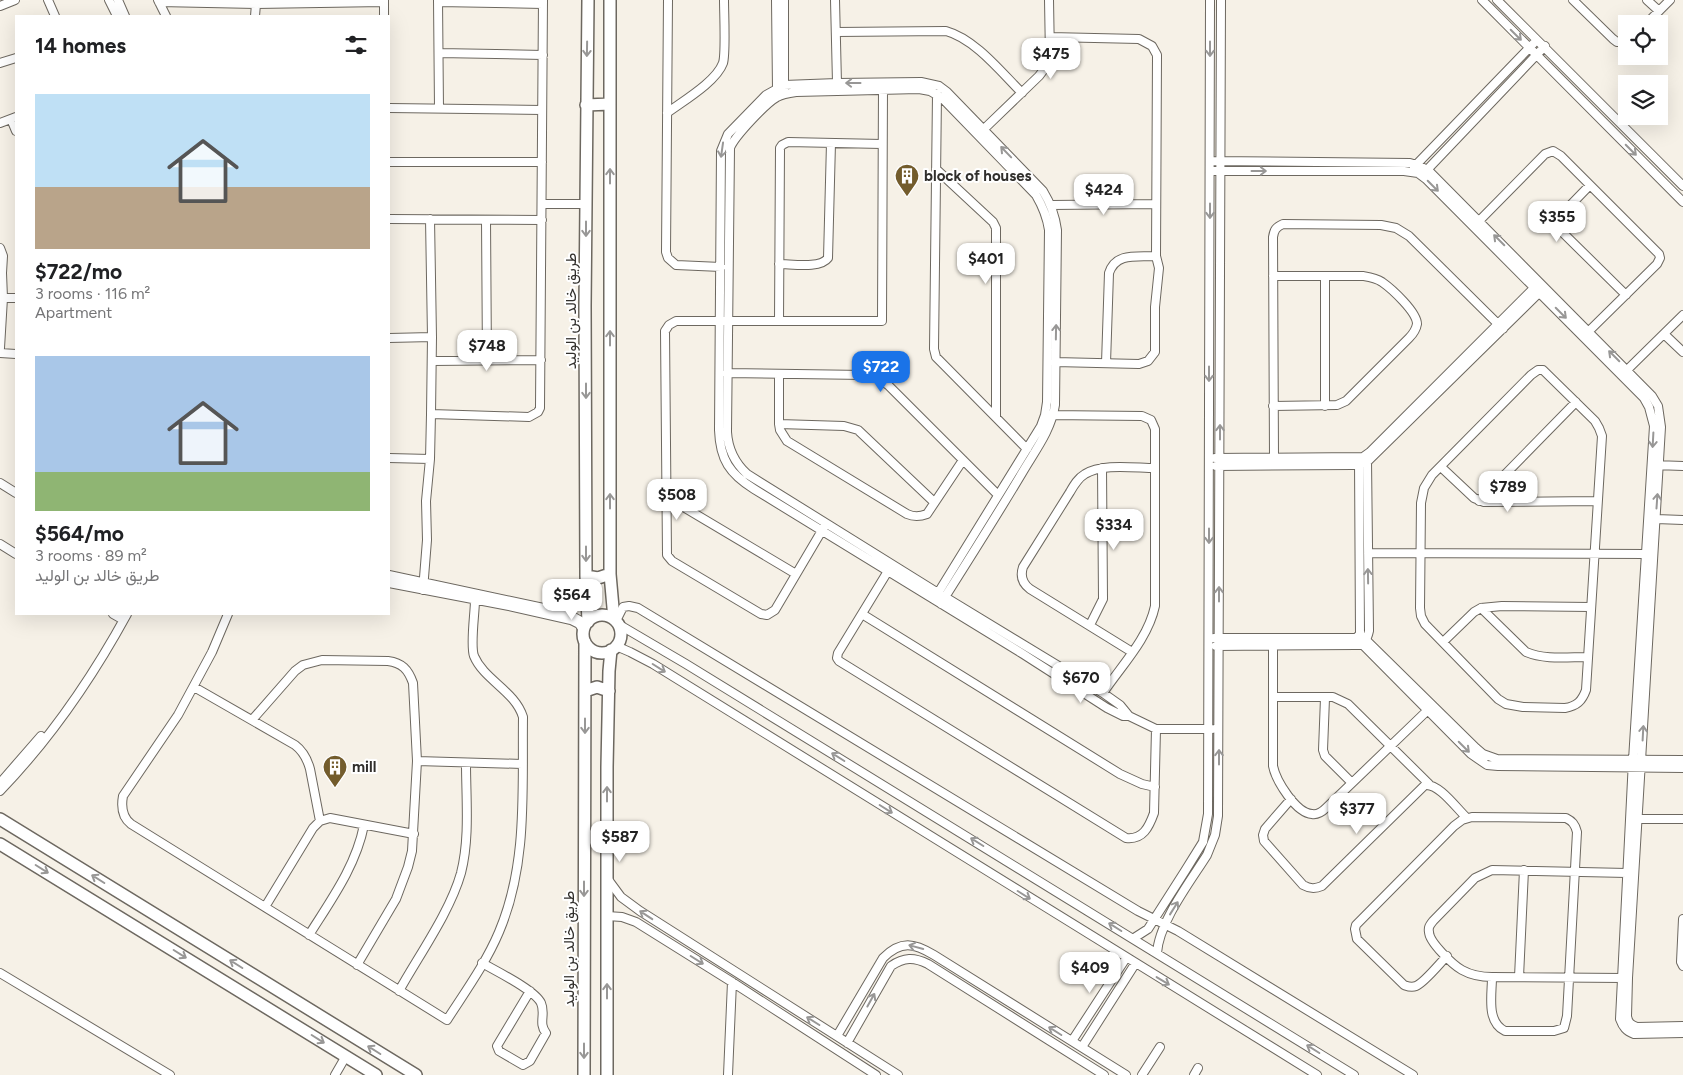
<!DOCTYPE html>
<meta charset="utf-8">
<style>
body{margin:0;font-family:Figtree,Vazirmatn,sans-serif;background:#f2f2f2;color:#202124;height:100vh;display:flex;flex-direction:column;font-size:19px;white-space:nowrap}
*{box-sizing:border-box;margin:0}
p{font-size:16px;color:#757577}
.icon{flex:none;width:28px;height:28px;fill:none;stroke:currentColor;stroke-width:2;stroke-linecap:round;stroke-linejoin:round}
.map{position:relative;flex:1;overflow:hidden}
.details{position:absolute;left:15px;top:15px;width:375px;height:600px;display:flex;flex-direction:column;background:#fff;border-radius:0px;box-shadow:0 5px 20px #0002}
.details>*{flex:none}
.tools{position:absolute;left:1618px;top:15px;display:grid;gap:10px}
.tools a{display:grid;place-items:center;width:50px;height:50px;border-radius:0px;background:#fff;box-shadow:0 5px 20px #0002;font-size:25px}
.price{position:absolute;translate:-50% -42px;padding:0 11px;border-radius:10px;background:#fff;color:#222;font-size:16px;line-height:32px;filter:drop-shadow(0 1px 2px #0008)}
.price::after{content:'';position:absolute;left:50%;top:30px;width:15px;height:11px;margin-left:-8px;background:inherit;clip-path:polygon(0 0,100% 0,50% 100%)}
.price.selected{background:#1a73e8;color:#fff}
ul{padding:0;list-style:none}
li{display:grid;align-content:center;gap:10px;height:265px;padding:0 20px}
li span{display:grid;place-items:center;height:155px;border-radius:0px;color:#555}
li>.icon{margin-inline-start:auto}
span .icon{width:90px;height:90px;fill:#fffc;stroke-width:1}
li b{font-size:21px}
h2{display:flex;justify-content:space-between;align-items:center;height:60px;padding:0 20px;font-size:21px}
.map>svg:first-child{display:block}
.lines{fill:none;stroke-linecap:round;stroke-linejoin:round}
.street-casing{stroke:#6d6860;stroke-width:10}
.secondary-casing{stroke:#6d6860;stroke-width:14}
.street{stroke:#fff;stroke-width:8}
.secondary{stroke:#fff;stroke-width:11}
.oneway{stroke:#989796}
.labels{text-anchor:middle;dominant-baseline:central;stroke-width:4;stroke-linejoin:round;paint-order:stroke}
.poi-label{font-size:15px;font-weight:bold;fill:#312f2c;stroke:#fff;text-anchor:start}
.street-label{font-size:15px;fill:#312f2c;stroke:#fff}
</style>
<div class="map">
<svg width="1683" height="1075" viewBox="0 0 1683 1075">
<rect width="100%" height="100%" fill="#f6f1e7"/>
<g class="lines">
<defs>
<path id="street" d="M48 0 55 16
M109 0 117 16
M118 0 125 16
M158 0 166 16
M438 0 439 108
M668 0 666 252 668 258 676 265 721 267
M776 0 777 90
M835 0 837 83
M1482 0 1683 202
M1497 0 1683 186
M1573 0 1613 39 1617 42H1626
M1647 0 1659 11
M159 2 256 4 384 2
M438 2 543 4
M0 6 15 0
M255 16 256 4
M384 16V0
M1646 24 1670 0
M836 32 946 31C975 39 1001 72 1022 93
M1050 37 1139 39 1152 46 1157 55 1156 256 1159 268 1155 307V352L1148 361 1139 364 1055 362
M439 53 543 55
M0 63 16 58
M784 90V0
M937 94 934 349 936 357 941 362 1027 449
M389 108 542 110
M667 113C683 101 716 82 723 63 726 53 724 14 724 0
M11 119 16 131
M0 123 16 117
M984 129 1039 76 1048 64 1050 57 1049 0
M1210 161 1410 163 1420 166 1430 172 1652 396 1658 406 1661 427 1628 978 1627 1016C1628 1023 1631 1025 1637 1027L1683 1026
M389 162H542
M1414 167 1533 44
M936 169 993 222 996 228V417
M1210 171H1404L1418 173 1426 179 1644 398 1649 407 1654 426 1633 760 1620 1019C1623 1027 1626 1031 1634 1034L1683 1033
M1425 172 1545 46
M1590 185 1557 219 1556 226 1626 295
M542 204H586
M1051 205 1156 204
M389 219 542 220
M486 220 487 361
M1479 221 1545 154 1553 151 1561 156 1659 254 1660 258 1657 264 1589 331
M0 248 3 256 2 273 3 298 0 348
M779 264C792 264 820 269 828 258L831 143
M1273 276H1363C1369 277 1376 278 1382 282 1392 289 1417 312 1417 324 1416 330 1413 334 1409 338L1346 401 1337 405 1273 406
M1325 276V406
M3 298H16
M779 321 780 148 782 145 788 142 882 144
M1664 334 1683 352
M389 338 432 337
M0 353 16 354
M432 361 541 360
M1106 363 1109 273C1116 252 1137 257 1156 256
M1538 370H1543L1595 421 1599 428 1602 436 1586 690C1582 701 1577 706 1565 708L1523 707 1506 704 1498 699 1425 624 1421 616 1420 608 1421 503 1424 488 1432 475 1531 375Z
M1625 372 1683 315
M727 373 864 375 876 377 888 385 998 495
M779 374V424L780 430 787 441 907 514C914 517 919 517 927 514L963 460
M431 414 529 417 538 412 540 408 543 0
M1050 415 1142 416 1151 420 1155 429V606C1148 639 1121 666 1103 693
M779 424 844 426 858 430 934 502
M389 458 430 459
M1215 458 1363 457 1370 452 1537 285
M1274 458 1273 237C1274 230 1276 227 1283 224L1381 225 1396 228 1409 236 1503 329
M1655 465 1683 466
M1216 466 1352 465 1367 462 1543 289
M1441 467 1474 498 1484 502 1597 501
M0 483 16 493
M665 496 796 574
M1479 501 1576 402
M1656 519 1683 520
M824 527 775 610 767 615 761 614 672 561 667 555 665 331 669 325 676 321H882L883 87
M0 544 16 554
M1368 553 1646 554
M888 571 838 653 837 658 839 661 1126 838C1143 840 1149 827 1154 813L1156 729
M389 575 567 613 586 624
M389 583 509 606 571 620 579 624 583 630
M423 590 427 540 426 501 430 459 431 414 432 337 430 219
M934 599 938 593 1041 426 1045 415 1047 402 1049 230C1047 216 1043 207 1036 195L942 98 930 91 919 89 796 92C789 93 782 94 777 97 766 103 734 137 730 148L727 432C728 449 734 462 747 474L938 593 945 597 1103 693 1120 705 1129 716H1123L1107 708 1023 654 754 489C730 474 720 460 719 430L721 151 728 134 766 95 784 85 837 83 921 82 939 86 947 92 1043 191C1051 204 1055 215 1057 230L1055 405C1051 431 1034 452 1022 473 997 515 971 556 945 597L941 604
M1481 608 1526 652C1545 660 1567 657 1588 657
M113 614 120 618
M228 614 212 652 178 715 123 796C121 807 122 817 131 824L447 1020C465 992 486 963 499 932 528 864 522 789 523 717 515 691 484 680 474 656 470 645 475 613 475 600
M862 614 1120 774 1142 784 1155 787
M616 621 623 607 629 606 638 608 1138 911 1178 931 1413 1075
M618 624 686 664 1354 1075
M1090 625 1103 599 1102 468
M1360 634 1476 748 1483 754 1497 759 1683 760
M1214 638H1356L1360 634 1359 461
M1356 638 1471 754 1487 765 1498 766 1683 768
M1443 642 1474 612 1481 608 1502 606 1591 607
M1273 645V766C1276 781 1296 813 1312 814 1318 815 1322 812 1326 808L1431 707
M616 646 630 652 653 664 1317 1075
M1216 646 1356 645C1365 643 1367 640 1369 631L1367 460
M1132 652 1030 589C1022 583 1020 576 1023 567L1070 492C1074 485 1078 478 1085 474 1102 463 1135 468 1155 468
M194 687 295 745C303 751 307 758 310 769L320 821
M1273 697H1333L1348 704 1429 784
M1325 698 1323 750 1325 756 1352 783
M1129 716 1156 729H1212
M252 720 295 671 303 665 322 660 388 661C402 663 408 669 413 683L417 761 412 851 408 867 396 899 357 965
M417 761 522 764
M0 783 41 736
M0 791C51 738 92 678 127 614
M1291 799 1265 829 1263 835 1264 841 1303 885C1310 889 1315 889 1322 886L1425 785C1439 783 1457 809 1467 818
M1637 819H1683
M607 878 621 897 640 911 898 1075
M265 907 313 828 320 821 330 818 414 834
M607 916 622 917 636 922 732 982 876 1075
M1683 919 1681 962 1683 966
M309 935C331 900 356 866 364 825
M1134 938 1148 929 1185 871 1203 842 1208 814 1210 0
M1157 953C1159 922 1190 882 1207 855L1215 835 1218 816 1221 0
M1447 956C1440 963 1424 983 1416 986 1411 988 1407 986 1404 985L1357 939 1355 929 1356 925 1454 826 1462 820 1472 817 1566 818C1572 821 1575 824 1577 832L1567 1016 1564 1028 1554 1031H1505C1486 1022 1492 995 1492 977
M482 963C496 971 535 990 541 1003 546 1014 538 1023 546 1033L530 1061 523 1065 499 1051 497 1046 530 991
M0 973 170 1075
M1519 977 1524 870
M1624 978 1492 977C1482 977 1471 975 1462 970 1453 965 1429 942 1429 932 1428 927 1430 925 1433 921L1475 878 1492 870 1627 873
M399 991C419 955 450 912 461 873 470 838 466 799 466 763
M837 1036 883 958C901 940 914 943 934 955L1126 1075
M1072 1041 1126 958
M847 1043 891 966C904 957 914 957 928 964L1104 1075
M1082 1047 1135 964
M335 1075 346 1056
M728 1075 732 982
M1142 1075 1160 1047
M1194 1075 1198 1068"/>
<path id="secondary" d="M588 0 585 306 586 576 588 622
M610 0V574L614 619
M586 105 610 104
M586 576 598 578 610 574
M583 634a19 19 0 1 1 38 0a19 19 0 1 1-38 0Z
M585 691 597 687 609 691
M0 819 416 1075
M0 844 376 1075
M584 1075 585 642
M607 1075V767L609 671 611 650"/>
</defs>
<!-- street casing -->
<use href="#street" class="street-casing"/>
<!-- secondary casing -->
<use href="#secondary" class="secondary-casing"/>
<!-- street -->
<use href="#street" class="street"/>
<!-- secondary -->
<use href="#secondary" class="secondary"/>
</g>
<!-- one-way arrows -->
<defs><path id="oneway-shaft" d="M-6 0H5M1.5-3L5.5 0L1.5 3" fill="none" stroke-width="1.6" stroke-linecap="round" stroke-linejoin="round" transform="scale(1.25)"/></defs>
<g class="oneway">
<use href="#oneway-shaft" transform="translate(1516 35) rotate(45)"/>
<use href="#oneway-shaft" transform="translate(587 49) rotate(91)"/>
<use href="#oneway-shaft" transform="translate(1210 49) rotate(90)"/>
<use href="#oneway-shaft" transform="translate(853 83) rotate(180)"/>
<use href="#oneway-shaft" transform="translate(722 150) rotate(98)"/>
<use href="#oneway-shaft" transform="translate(1631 150) rotate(45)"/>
<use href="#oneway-shaft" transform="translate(1006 152) rotate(-134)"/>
<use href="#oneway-shaft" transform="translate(1259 171)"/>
<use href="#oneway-shaft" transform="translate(610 176) rotate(-90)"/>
<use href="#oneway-shaft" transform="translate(1433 186) rotate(45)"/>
<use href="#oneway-shaft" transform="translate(1210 211) rotate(90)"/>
<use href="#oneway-shaft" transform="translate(586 229) rotate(90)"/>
<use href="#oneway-shaft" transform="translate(1499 240) rotate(-135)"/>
<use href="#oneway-shaft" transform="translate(1561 313) rotate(45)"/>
<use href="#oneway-shaft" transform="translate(1056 332) rotate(-89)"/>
<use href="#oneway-shaft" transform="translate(610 338) rotate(-90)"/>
<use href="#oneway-shaft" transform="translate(1614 356) rotate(-135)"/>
<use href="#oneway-shaft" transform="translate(1209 374) rotate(90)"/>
<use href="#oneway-shaft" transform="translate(586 391) rotate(90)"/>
<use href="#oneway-shaft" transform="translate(1220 432) rotate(-90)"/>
<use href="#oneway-shaft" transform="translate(1653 440) rotate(93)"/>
<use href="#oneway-shaft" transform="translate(610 501) rotate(-90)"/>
<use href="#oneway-shaft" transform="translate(1657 501) rotate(-86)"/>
<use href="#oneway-shaft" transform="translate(1209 536) rotate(90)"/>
<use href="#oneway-shaft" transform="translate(586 554) rotate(90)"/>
<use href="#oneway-shaft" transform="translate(1368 576) rotate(-91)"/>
<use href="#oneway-shaft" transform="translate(1219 594) rotate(-90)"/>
<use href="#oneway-shaft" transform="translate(659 668) rotate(32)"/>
<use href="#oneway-shaft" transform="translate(585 726) rotate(90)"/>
<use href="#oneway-shaft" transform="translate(1643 733) rotate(-87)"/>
<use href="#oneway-shaft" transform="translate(1464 747) rotate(45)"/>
<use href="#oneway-shaft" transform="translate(838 757) rotate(-148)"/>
<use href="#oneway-shaft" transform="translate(1219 757) rotate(-90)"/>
<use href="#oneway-shaft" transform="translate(607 794) rotate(-90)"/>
<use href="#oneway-shaft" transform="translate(886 809) rotate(32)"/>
<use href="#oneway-shaft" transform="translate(977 842) rotate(-148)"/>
<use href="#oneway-shaft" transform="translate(42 869) rotate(32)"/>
<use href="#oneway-shaft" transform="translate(98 879) rotate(-148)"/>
<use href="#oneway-shaft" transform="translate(584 889) rotate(90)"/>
<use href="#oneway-shaft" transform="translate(1024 895) rotate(32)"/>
<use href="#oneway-shaft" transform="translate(1174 908) rotate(-58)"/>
<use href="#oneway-shaft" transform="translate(646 915) rotate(-147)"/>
<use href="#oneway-shaft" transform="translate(1115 927) rotate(-148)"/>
<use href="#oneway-shaft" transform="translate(916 947) rotate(-165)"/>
<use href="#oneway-shaft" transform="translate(180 954) rotate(32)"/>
<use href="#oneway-shaft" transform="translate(697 960) rotate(32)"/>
<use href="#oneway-shaft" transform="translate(236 964) rotate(-148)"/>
<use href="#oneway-shaft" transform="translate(1163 981) rotate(31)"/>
<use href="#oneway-shaft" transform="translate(607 991) rotate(-90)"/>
<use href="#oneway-shaft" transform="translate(871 1000) rotate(-61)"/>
<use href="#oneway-shaft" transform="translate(813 1021) rotate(-148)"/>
<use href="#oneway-shaft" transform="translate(1055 1031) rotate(-148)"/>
<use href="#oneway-shaft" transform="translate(318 1039) rotate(32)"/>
<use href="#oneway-shaft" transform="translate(1313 1049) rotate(-148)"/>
<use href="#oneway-shaft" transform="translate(374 1050) rotate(-148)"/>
<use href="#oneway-shaft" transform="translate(584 1051) rotate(90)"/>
</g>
<!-- icons -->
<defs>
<symbol id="building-pin" viewBox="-11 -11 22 30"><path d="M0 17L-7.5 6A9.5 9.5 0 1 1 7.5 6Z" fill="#735c2c" stroke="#fff"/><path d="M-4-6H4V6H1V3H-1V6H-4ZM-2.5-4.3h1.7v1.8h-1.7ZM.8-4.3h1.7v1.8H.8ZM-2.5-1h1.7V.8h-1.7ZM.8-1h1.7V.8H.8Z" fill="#fff"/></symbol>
</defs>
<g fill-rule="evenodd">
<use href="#building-pin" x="893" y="162" width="28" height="38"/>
<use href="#building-pin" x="321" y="753" width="28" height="38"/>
</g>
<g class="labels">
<!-- poi labels -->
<g class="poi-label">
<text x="924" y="176">block of houses</text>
<text x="352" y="767">mill</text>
</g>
<!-- street labels -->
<g class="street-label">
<text transform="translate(571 311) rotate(-90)">طريق خالد بن الوليد</text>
<text transform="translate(569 949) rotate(-90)">طريق خالد بن الوليد</text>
</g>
</g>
</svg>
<div class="tools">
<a><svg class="icon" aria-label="locate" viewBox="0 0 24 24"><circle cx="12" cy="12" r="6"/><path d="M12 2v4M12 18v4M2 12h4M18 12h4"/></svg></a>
<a><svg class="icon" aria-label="layers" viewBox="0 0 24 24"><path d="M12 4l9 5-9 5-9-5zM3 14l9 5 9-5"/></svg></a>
</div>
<b class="price" style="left:1051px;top:80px">$475</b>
<b class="price" style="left:1104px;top:216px">$424</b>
<b class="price" style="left:1557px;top:243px">$355</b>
<b class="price" style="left:986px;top:285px">$401</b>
<b class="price" style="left:487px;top:372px">$748</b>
<b class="price selected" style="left:881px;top:393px">$722</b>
<b class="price" style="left:1508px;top:513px">$789</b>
<b class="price" style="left:677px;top:521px">$508</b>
<b class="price" style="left:1114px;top:551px">$334</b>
<b class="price" style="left:572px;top:621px">$564</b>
<b class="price" style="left:1081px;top:704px">$670</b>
<b class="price" style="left:1357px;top:835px">$377</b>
<b class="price" style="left:620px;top:863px">$587</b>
<b class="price" style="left:1090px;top:994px">$409</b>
<section class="details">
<h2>14 homes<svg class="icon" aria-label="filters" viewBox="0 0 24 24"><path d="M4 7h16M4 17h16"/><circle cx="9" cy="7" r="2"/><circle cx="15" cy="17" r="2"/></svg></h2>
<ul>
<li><span style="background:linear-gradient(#bfe0f5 60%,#b9a48a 0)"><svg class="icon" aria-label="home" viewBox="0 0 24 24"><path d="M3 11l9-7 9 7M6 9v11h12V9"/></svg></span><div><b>$722/mo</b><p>3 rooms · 116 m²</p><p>Apartment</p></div></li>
<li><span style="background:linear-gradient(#a9c7e8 75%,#8fb573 0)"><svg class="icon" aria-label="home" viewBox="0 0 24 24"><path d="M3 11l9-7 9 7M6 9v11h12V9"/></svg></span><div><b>$564/mo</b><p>3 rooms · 89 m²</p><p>طريق خالد بن الوليد</p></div></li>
</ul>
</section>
</div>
